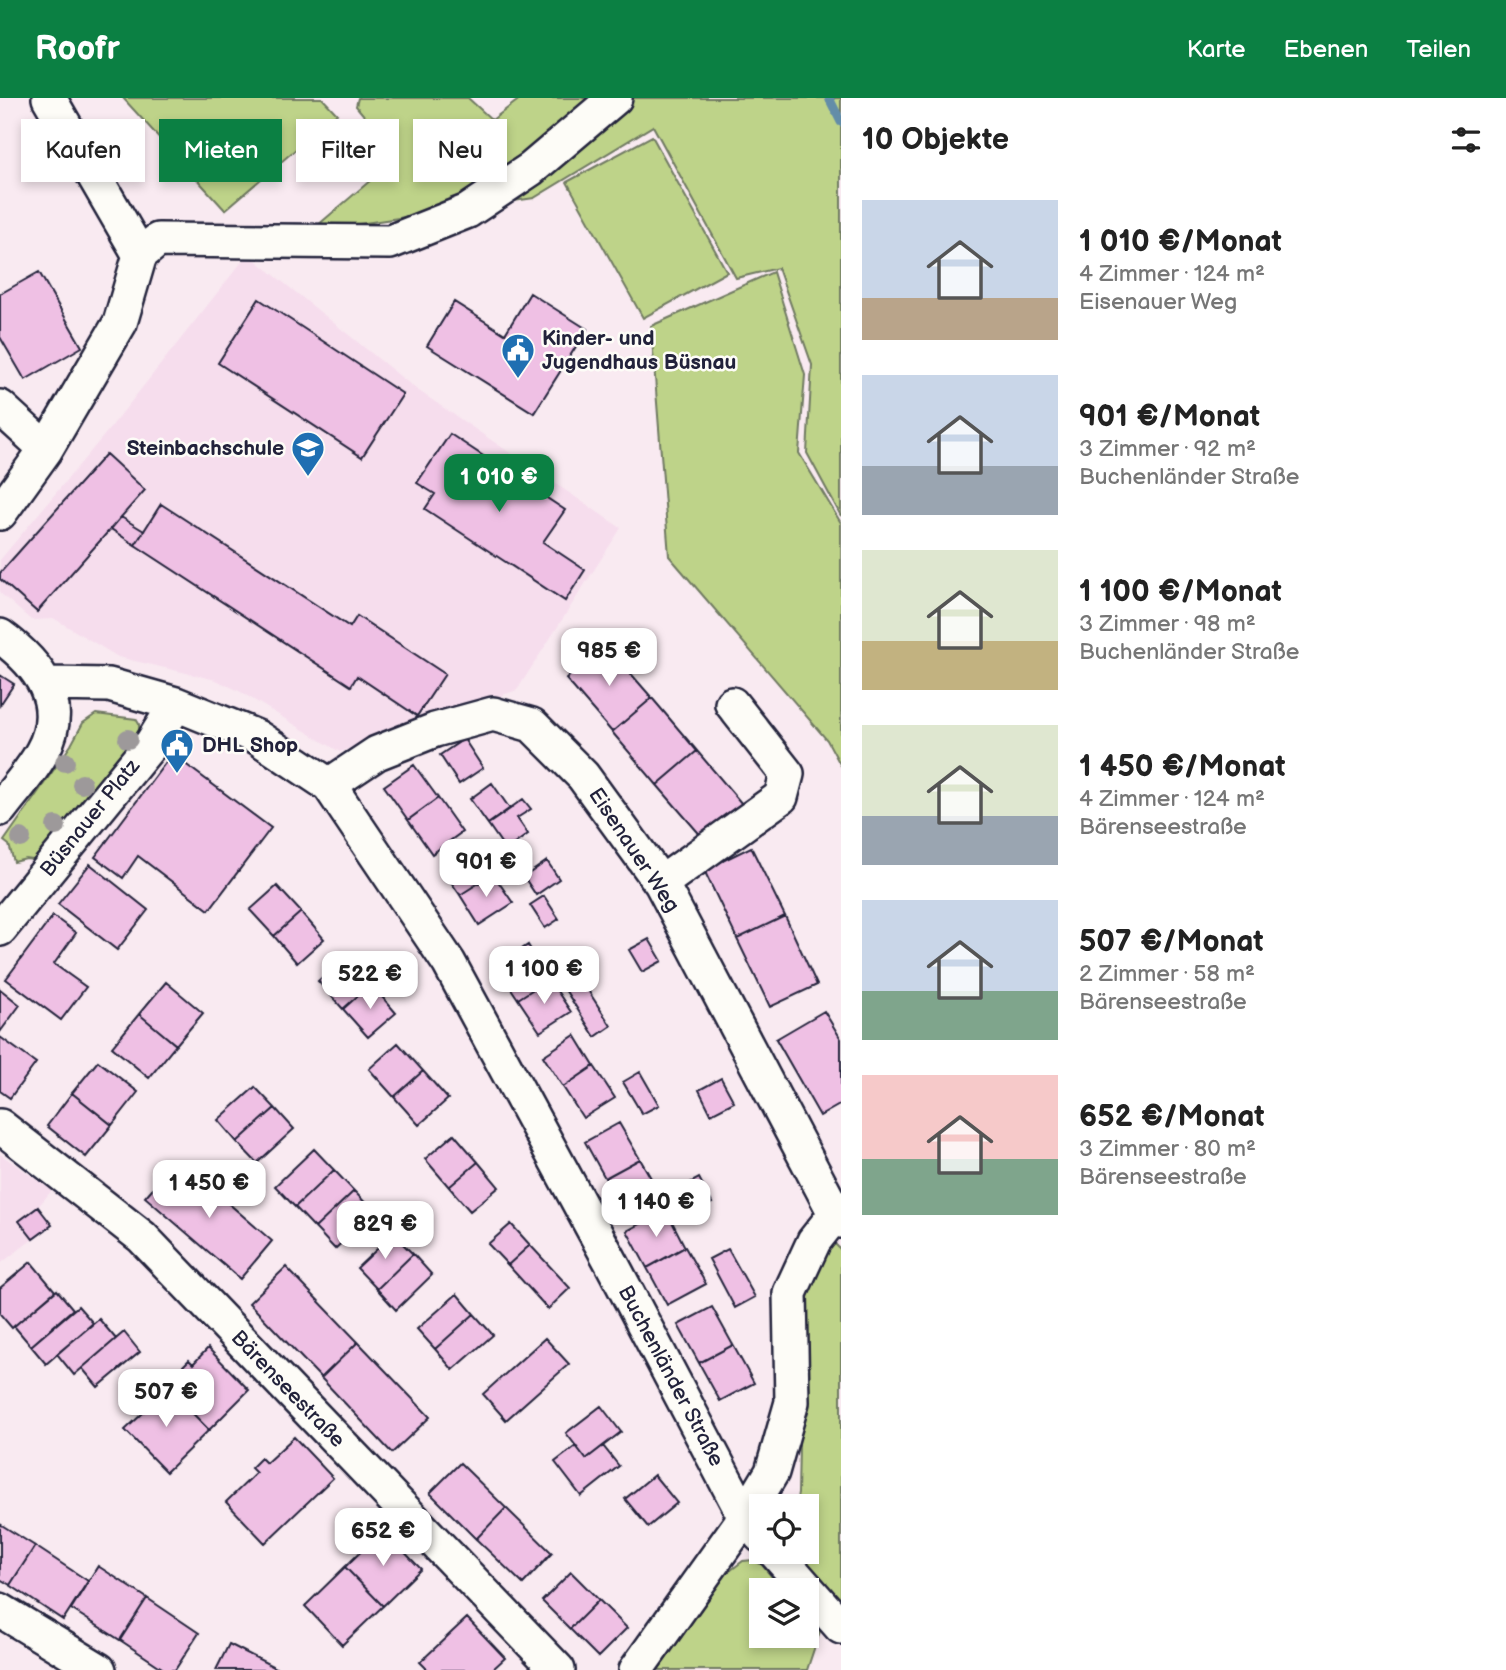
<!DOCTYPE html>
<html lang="de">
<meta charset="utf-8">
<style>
body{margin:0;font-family:"Balsamiq Sans",sans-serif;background:#f2f2f2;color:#222;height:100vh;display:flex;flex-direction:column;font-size:26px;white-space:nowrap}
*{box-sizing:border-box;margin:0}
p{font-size:23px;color:#767676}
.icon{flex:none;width:38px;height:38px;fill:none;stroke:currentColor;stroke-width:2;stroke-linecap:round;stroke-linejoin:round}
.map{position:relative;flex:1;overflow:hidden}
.details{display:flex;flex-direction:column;background:#fff;width:665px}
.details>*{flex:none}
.guide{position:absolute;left:21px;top:21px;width:665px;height:63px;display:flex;gap:14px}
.buttons{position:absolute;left:749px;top:1396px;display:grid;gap:14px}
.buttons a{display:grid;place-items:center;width:70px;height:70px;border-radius:0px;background:#fff;box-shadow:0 4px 10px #0003;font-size:35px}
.price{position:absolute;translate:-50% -60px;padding:0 16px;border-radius:14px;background:#fff;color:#222;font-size:23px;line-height:46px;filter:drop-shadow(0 2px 4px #0008)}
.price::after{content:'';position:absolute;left:50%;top:42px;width:21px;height:16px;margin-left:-10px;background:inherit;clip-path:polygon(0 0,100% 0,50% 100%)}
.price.current{background:#0b8043;color:#fff}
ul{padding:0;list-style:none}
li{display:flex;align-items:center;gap:21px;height:175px;padding:0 21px}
li span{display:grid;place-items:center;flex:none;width:196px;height:140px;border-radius:0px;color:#555}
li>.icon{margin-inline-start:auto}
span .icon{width:84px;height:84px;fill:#fffc;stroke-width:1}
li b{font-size:30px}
h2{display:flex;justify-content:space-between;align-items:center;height:84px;padding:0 21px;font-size:30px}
.pill{padding:0 24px;border-radius:0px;background:#fff;box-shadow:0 4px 10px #0003;font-size:24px;line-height:63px}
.pill.current{background:#0b8043;color:#fff}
header{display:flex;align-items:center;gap:42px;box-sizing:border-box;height:98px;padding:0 35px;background:#0b8043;color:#fff}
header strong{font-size:33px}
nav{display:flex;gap:38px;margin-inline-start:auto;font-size:24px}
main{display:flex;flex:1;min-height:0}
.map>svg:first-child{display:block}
.built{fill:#f6dded}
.green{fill:#bed389;stroke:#707a62;stroke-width:2}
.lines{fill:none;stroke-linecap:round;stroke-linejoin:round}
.stream{stroke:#638da8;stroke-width:9}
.building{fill:#efc0e4;stroke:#22223b;stroke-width:2}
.minor-casing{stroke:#22223b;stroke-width:38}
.minor{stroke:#fdfcf7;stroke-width:33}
.tree{fill:#9d999a}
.labels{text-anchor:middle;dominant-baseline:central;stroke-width:5;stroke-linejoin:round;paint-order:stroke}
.poi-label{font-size:21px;font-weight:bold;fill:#22223b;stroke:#fdfcf7;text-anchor:start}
.street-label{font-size:21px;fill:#22223b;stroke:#fdfcf7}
</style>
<header>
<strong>Roofr</strong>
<nav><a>Karte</a><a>Ebenen</a><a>Teilen</a></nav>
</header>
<main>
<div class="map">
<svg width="841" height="1572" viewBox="0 0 841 1572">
<rect width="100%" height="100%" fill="#f9eaf1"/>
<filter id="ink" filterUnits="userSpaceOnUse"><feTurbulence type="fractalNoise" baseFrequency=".0143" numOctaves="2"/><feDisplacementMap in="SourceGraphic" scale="14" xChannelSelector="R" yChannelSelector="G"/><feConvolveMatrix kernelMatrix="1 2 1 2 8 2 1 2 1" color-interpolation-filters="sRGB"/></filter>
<g filter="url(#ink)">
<!-- built -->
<path class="built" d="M248 156 416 291 621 430 517 592 340 654 239 593 216 582 118 559 55 521 31 522 0 495V462L111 329Z
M0 1056 52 1092 38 1109 19 1123 33 1141 0 1166Z"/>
<!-- green -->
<path class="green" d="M123 0H322L337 16 225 112Z
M358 0H468L492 22 521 0H841V418L807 355 812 267 778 170 736 180 653 28 534 100 311 133 398 59 356 8Z
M652 38 727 174 643 220 567 84Z
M773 174 805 277 799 355 841 425V668L827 642 669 458 651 228Z
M96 616 136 621 139 626V635L40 763 26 761 14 764 9 747 4 743 71 647 83 625Z
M831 1142 841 1152V1512L792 1454H807V1409H795L798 1396 802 1201Z
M753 1462 762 1467 784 1493H761V1538H807V1518L820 1533 807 1572H658L727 1475 743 1463Z"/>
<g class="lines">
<!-- stream -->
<path class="stream" d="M829 0 841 24"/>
</g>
<!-- building -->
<path class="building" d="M39 174 82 249 25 282 0 239V196Z
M530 195 587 231 534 315 427 248 454 204 505 236Z
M259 201 403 296 362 359 218 265Z
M450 336 565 412 543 444 585 472 565 503 425 411 435 396 417 385Z
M106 356 145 392 37 514 0 481V475Z
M161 406 350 529 357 518 445 576 417 618 357 578 351 588 135 447Z
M121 419 144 433 135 447 111 431Z
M606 547 652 600 612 634 566 581Z
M0 577 14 586 0 607Z
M652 600 697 653 657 687 612 634Z
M464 641 483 670 459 686 440 657Z
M697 653 742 706 703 740 657 687Z
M172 656 271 730 209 812 138 758 123 780 95 759Z
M414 667 438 700 408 722 384 688Z
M492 685 510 711 488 726 470 701Z
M438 700 462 734 432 756 408 722Z
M523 701 531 711 517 720 528 736 506 752 488 726Z
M473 746 493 776 460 797 440 768Z
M751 749 785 818 737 841 704 772Z
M547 763 559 781 536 797 524 779Z
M90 766 148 812 117 852 58 806Z
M493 776 513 805 479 827 460 797Z
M277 788 301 814 274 838 250 812Z
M544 798 559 821 545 830 530 807Z
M301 814 324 841 297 865 274 838Z
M53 818 76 835 54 866 86 889 61 922 6 881Z
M785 818 817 887 770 909 737 841Z
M649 841 662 863 642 874 629 852Z
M528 847 549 881 518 901 496 868Z
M346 858 371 886 343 911 318 883Z
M580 880 611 928 595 939 564 890Z
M549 881 571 914 540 934 518 901Z
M166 884 203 915 176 947 139 916Z
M371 886 396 915 368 939 343 911Z
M0 891 20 907 0 934Z
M824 913 841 941V1006L820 1018 776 941Z
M139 916 176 947 149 980 112 949Z
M575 937 594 968 563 989 543 958Z
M0 939 36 965 10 1000 0 993Z
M398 945 423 973 394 999 369 971Z
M98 963 138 994 112 1027 72 995Z
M594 968 615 1000 583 1020 563 989Z
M423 973 448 1001 419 1027 394 999Z
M640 974 659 1007 642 1016 623 984Z
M721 980 734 1004 711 1016 699 992Z
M255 989 275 1010 237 1044 218 1022Z
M72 995 112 1027 86 1059 47 1028Z
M275 1010 294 1031 257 1065 237 1044Z
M619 1025 640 1061 605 1080 585 1044Z
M454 1036 478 1064 449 1089 425 1061Z
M314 1051 334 1072 295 1109 275 1088Z
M640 1061 660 1096 625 1116 605 1080Z
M478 1064 499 1089 470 1113 449 1089Z
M182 1065 272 1143 240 1181 145 1099 166 1075 170 1078Z
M334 1072 354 1093 315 1130 295 1109Z
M699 1080 712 1105 688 1117 675 1093Z
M354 1093 374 1114 335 1151 315 1130Z
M38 1109 52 1127 33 1141 19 1123Z
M666 1112 685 1149 647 1170 627 1133Z
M511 1126 530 1147 508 1167 488 1146Z
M393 1136 413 1156 377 1191 357 1170Z
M530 1147 570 1190 548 1211 508 1167Z
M685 1149 706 1186 667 1207 647 1170Z
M728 1151 755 1199 735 1210 709 1161Z
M413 1156 432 1177 396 1212 377 1191Z
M31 1164 55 1193 12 1230 0 1216V1190Z
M286 1169 358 1244 321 1280 249 1205Z
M57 1192 73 1211 31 1248 14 1228Z
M457 1196 474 1216 435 1251 417 1231Z
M78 1208 93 1225 46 1266 31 1248Z
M712 1209 733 1247 699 1265 678 1227Z
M474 1216 493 1237 453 1272 435 1251Z
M99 1221 116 1241 74 1277 57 1256Z
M124 1234 140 1254 98 1289 82 1270Z
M545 1240 569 1266 506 1322 483 1296Z
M358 1244 430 1319 392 1355 321 1280Z
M733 1247 754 1285 720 1303 699 1265Z
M208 1250 249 1292 209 1332 168 1290 184 1275 180 1271 189 1262 193 1266Z
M168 1290 209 1332 166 1374 125 1332 143 1315 136 1309 145 1300 152 1307Z
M601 1308 621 1334 586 1361 566 1335Z
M294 1339 333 1380 265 1445 226 1404 256 1375 251 1370 261 1360 266 1365Z
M576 1348 586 1361 603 1348 619 1368 581 1398 555 1364Z
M460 1365 506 1410 476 1441 430 1395Z
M654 1377 677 1405 648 1429 625 1401Z
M506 1410 552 1455 523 1486 476 1441Z
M0 1426 35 1448 10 1487 0 1481Z
M383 1432 421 1471 383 1508 345 1469Z
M35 1448 88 1483 63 1522 10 1487Z
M98 1468 147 1500 120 1542 71 1511Z
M345 1469 383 1508 342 1547 305 1508Z
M571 1474 599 1502 570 1531 542 1503Z
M147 1500 199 1535 175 1572H165L120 1542Z
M599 1502 627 1530 598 1559 570 1531Z
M467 1520 505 1560 492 1572H428L420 1564Z
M229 1546 280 1572H216Z"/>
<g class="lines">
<defs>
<path id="minor" d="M49 0 140 157
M140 157 158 142 390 144 468 113 531 71 615 0
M0 309 46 351
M0 415 46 351 120 225 140 157
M0 538C39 566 69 605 42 654 31 675 14 692 0 711
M46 586 109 587 176 606 257 639 329 687 449 865 611 1164 745 1419 761 1438
M329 687 377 655 435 632 493 616 532 627 583 678 661 785 836 1117 841 1123
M661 785 781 699 787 676 732 606
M0 831 152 645 176 606
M0 1028 142 1139 558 1572
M775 1454 841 1529
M0 1512 99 1572
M636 1572 745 1419 772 1374 792 1304 790 1195 814 1143 841 1109"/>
</defs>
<!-- minor casing -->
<use href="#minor" class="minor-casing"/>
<!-- minor -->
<use href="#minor" class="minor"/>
</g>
<!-- trees -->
<g class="tree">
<circle cx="128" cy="641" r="10"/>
<circle cx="65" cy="664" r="10"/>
<circle cx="82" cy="686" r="10"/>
<circle cx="56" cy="728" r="10"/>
<circle cx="21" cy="740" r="10"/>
</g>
</g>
<!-- icons -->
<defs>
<symbol id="civic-pin" viewBox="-11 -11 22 30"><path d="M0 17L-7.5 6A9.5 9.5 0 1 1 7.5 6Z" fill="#1f6fb2" stroke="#fdfcf7"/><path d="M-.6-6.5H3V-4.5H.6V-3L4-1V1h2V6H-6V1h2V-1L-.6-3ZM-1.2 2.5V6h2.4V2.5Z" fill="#fff"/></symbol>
<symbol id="school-pin" viewBox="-11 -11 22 30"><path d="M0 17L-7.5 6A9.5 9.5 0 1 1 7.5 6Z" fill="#1f6fb2" stroke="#fdfcf7"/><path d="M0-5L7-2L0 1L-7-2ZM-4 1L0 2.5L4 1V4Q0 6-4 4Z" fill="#fff"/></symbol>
</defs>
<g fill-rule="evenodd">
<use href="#civic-pin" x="499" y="233" width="38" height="52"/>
<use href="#school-pin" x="289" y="331" width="38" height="52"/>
<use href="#civic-pin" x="158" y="628" width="38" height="52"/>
</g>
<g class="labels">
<!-- poi labels -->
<g class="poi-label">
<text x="542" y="240">Kinder- und<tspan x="542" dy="24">Jugendhaus Büsnau</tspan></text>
<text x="284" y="350" text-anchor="end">Steinbachschule</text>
<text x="202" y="647">DHL Shop</text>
</g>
<!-- street labels -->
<g class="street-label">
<text transform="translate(90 720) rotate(-51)">Büsnauer Platz</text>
<text transform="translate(634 752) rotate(56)">Eisenauer Weg</text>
<text transform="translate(671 1278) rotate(62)">Buchenländer Straße</text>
<text transform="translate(288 1291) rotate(46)">Bärenseestraße</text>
</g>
</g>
</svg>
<div class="buttons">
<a><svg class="icon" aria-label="locate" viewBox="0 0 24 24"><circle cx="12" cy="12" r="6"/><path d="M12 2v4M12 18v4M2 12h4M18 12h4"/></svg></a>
<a><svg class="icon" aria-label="layers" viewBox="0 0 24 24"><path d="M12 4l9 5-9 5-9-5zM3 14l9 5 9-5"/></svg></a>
</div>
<b class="price current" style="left:499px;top:416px">1 010 €</b>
<b class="price" style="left:609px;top:590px">985 €</b>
<b class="price" style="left:486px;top:801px">901 €</b>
<b class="price" style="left:544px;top:908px">1 100 €</b>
<b class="price" style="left:370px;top:913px">522 €</b>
<b class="price" style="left:209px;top:1122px">1 450 €</b>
<b class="price" style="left:656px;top:1141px">1 140 €</b>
<b class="price" style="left:385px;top:1163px">829 €</b>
<b class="price" style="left:166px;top:1331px">507 €</b>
<b class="price" style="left:383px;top:1470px">652 €</b>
<div class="guide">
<a class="pill">Kaufen</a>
<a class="pill current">Mieten</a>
<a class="pill">Filter</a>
<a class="pill">Neu</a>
</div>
</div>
<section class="details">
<h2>10 Objekte<svg class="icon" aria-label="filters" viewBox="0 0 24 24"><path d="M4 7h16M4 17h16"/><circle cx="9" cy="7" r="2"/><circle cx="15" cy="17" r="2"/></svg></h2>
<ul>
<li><span style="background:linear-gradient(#c9d6e8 70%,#b9a48a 0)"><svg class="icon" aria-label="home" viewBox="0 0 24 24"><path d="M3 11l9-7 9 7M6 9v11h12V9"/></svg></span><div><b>1 010 €/Monat</b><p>4 Zimmer · 124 m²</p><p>Eisenauer Weg</p></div></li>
<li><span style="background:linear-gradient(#c9d6e8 65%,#9aa5b1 0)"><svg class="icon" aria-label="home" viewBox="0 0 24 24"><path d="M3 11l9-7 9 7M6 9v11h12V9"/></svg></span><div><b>901 €/Monat</b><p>3 Zimmer · 92 m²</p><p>Buchenländer Straße</p></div></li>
<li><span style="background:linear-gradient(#dfe7d0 65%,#c2b280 0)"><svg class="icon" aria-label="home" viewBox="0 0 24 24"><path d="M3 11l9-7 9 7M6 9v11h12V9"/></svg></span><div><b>1 100 €/Monat</b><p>3 Zimmer · 98 m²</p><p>Buchenländer Straße</p></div></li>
<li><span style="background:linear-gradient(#dfe7d0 65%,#9aa5b1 0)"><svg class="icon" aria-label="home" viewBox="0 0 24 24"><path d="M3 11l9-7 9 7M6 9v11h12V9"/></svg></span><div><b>1 450 €/Monat</b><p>4 Zimmer · 124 m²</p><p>Bärenseestraße</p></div></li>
<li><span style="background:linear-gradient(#c9d6e8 65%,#7fa58c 0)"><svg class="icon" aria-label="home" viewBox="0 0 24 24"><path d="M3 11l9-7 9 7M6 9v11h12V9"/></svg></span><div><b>507 €/Monat</b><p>2 Zimmer · 58 m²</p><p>Bärenseestraße</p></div></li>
<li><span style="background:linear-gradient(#f6c9c9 60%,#7fa58c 0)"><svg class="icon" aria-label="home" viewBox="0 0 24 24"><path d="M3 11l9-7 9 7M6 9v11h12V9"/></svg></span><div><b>652 €/Monat</b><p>3 Zimmer · 80 m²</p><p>Bärenseestraße</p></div></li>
</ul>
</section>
</main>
